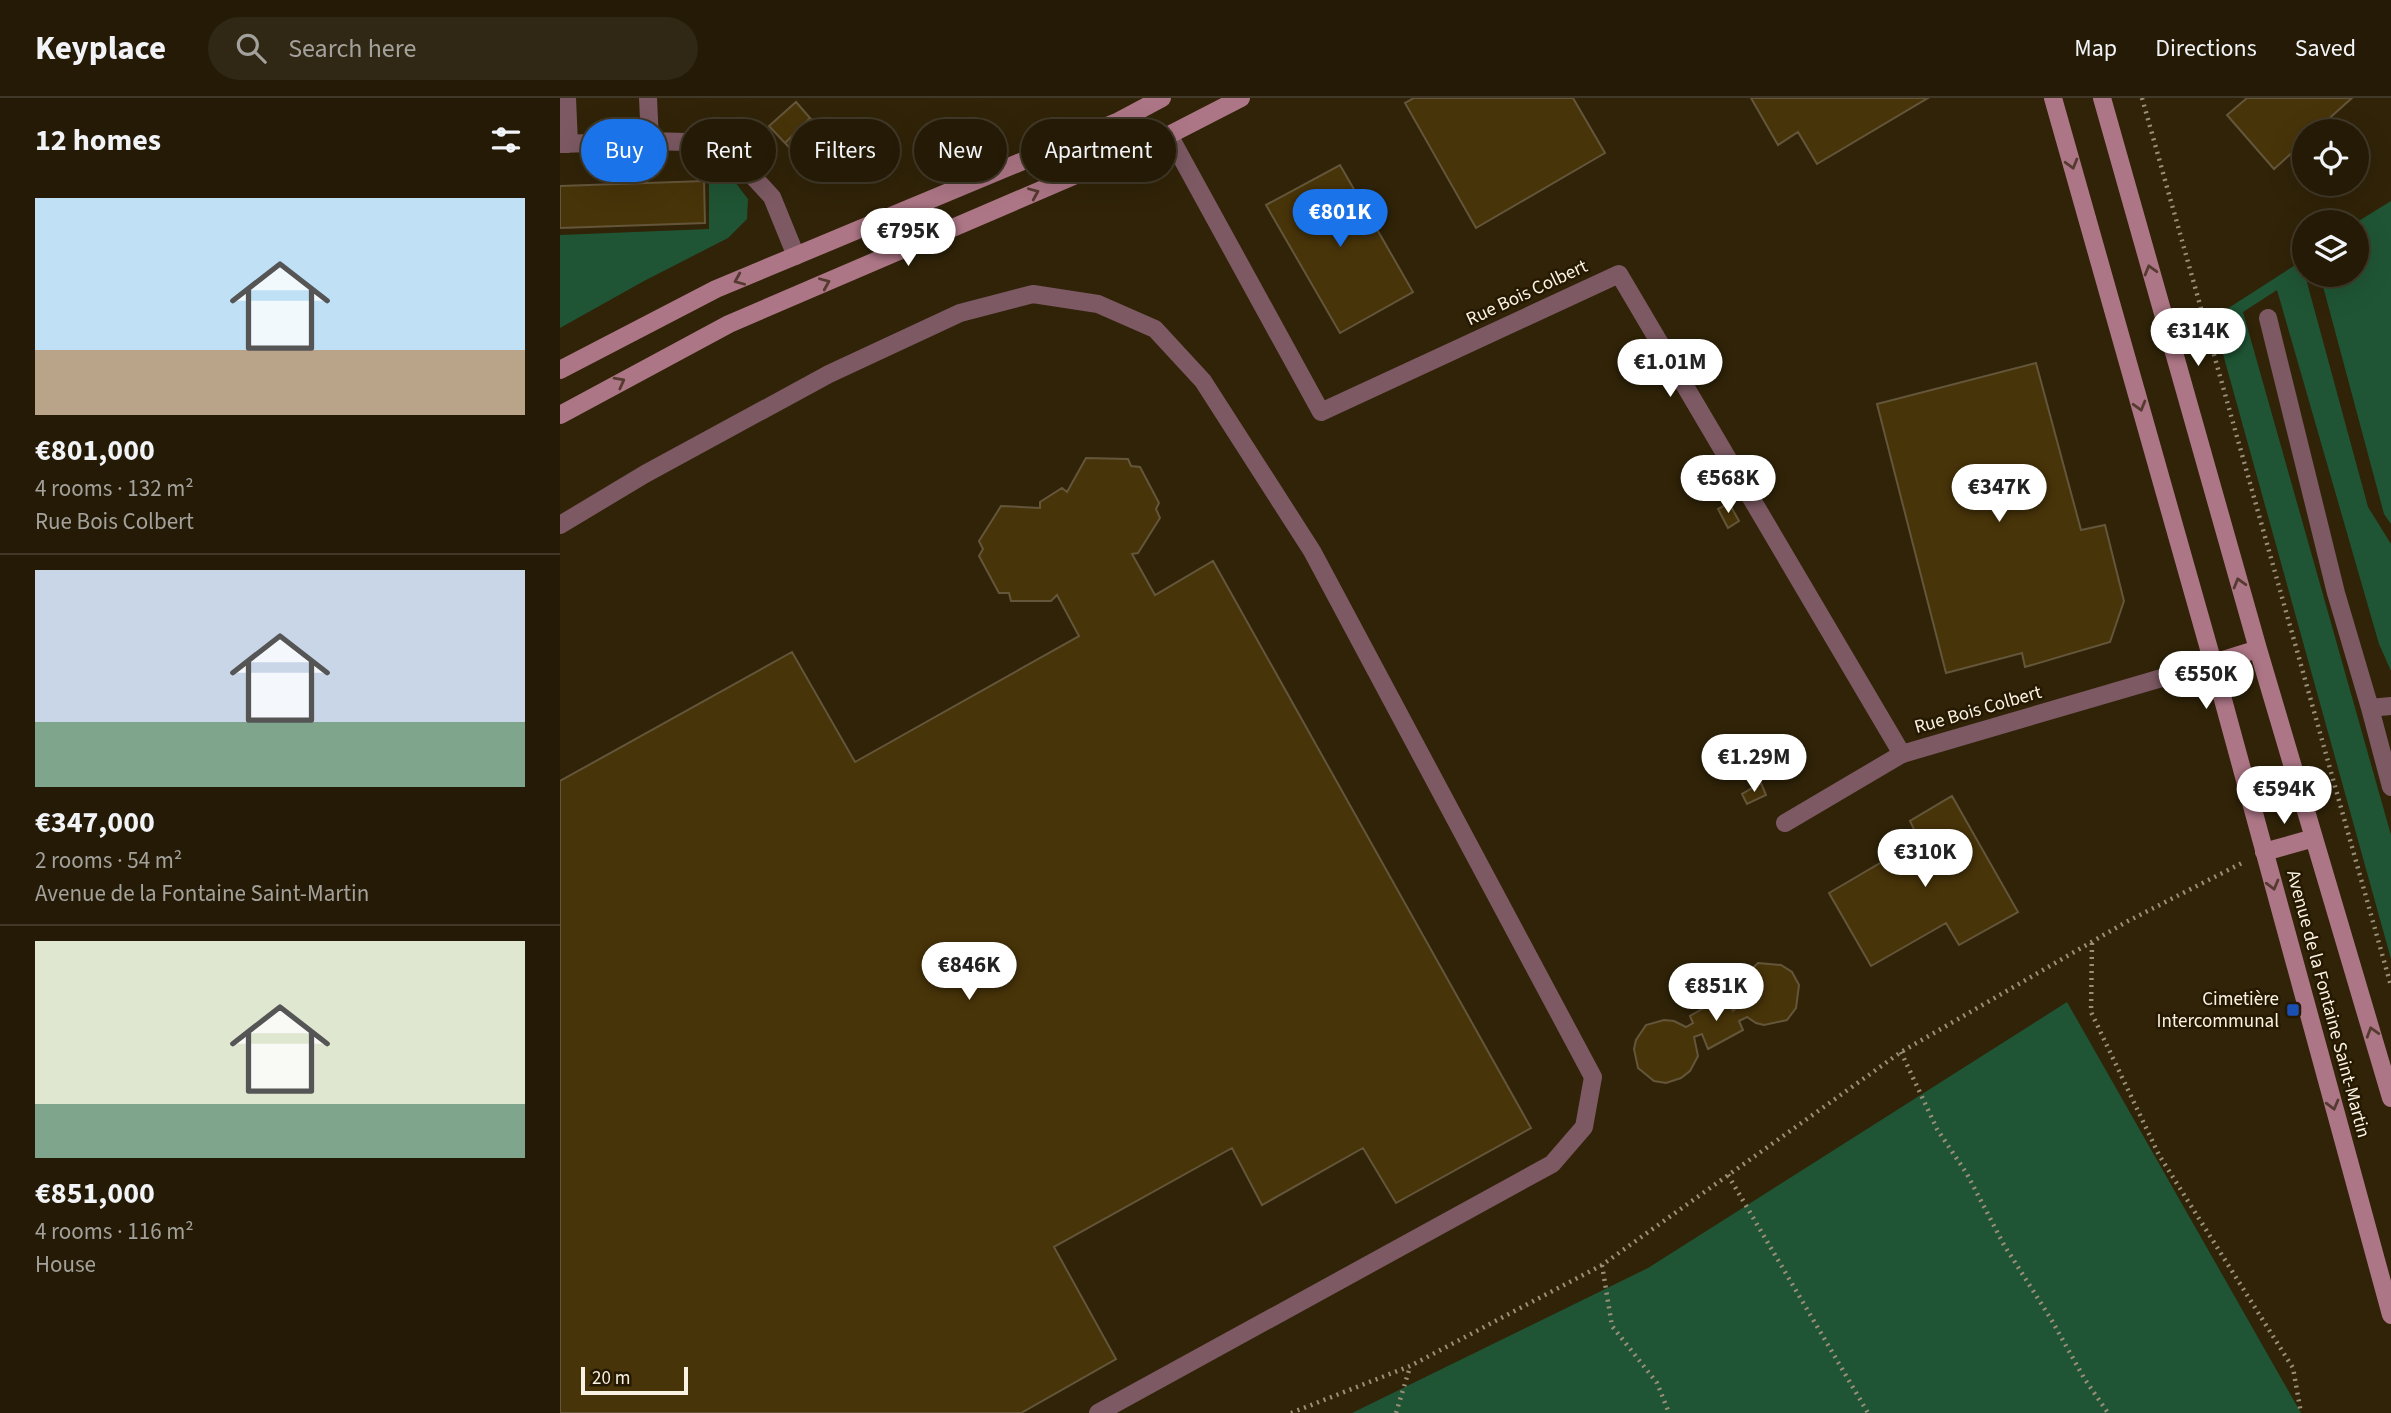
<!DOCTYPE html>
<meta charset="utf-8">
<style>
body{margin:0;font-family:"Source Sans 3",sans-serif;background:#302714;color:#f1f3f6;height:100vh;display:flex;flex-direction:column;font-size:26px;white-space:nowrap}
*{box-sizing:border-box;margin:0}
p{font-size:23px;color:#a3a19b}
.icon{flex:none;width:38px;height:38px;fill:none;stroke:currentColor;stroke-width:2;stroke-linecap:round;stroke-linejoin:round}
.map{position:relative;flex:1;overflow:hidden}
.sheet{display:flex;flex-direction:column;background:#241a06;width:560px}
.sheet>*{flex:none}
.guide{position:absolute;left:21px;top:21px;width:665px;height:63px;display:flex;gap:14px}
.buttons{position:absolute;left:1732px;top:21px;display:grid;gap:14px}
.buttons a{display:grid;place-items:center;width:77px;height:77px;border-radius:50%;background:#241a06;box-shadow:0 7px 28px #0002,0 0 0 2px #413828;font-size:35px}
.scale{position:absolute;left:21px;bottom:18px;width:107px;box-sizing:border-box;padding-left:7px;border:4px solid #faf2e2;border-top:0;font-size:19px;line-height:24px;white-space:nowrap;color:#faf2e2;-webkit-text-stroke:5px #261901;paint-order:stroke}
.price{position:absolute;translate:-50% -60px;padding:0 16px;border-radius:24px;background:#fff;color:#222;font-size:23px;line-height:46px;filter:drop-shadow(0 2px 4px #0008)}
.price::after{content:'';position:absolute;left:50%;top:42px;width:21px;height:16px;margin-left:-10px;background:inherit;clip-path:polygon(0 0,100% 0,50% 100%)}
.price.active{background:#1a73e8;color:#fff}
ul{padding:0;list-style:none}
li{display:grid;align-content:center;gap:14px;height:371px;padding:0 35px}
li+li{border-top:2px solid #413828}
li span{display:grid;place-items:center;height:217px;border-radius:0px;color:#555}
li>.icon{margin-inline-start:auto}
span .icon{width:126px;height:126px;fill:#fffc;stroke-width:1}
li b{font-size:30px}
h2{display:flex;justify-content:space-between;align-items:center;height:84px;padding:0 35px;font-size:30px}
.pill{padding:0 24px;border-radius:32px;background:#241a06;box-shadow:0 7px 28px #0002,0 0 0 2px #413828;font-size:24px;line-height:63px}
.pill.active{background:#1a73e8;color:#fff}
header{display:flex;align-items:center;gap:42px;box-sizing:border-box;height:98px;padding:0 35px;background:#241a06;border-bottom:2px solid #413828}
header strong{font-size:33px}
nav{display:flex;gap:38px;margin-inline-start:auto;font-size:24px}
.search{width:490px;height:63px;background:#302714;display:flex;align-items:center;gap:18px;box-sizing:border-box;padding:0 24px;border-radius:38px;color:#a3a19b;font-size:26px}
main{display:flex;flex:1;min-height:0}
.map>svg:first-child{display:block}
.green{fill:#1f5534}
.building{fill:#483409;stroke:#64563b;stroke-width:2}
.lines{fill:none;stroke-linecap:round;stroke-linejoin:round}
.path{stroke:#998f79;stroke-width:4.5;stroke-dasharray:2 5;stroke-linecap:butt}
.service{stroke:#7c5963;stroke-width:18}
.minor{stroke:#7c5963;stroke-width:18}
.secondary{stroke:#ad7686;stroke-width:18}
.oneway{stroke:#553a30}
.transit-dot{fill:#1a4fb4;stroke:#261901;stroke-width:2.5}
.labels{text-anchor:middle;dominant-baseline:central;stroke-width:5;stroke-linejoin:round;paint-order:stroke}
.street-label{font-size:19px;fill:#faf2e2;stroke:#261901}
.poi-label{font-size:19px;fill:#faf2e2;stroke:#261901;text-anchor:end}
</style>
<header>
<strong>Keyplace</strong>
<div class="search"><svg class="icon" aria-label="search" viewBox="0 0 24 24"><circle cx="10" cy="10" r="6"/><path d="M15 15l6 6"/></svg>Search here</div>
<nav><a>Map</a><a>Directions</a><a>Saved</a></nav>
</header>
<main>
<section class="sheet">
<h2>12 homes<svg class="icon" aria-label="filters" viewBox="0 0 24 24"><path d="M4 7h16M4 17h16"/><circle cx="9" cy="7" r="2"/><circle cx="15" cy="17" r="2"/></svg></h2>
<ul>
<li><span style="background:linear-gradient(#bfe0f5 70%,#b9a48a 0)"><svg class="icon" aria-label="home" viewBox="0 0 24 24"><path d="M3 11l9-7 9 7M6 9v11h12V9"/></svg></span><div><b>€801,000</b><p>4 rooms · 132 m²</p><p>Rue Bois Colbert</p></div></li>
<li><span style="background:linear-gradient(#c9d6e8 70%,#7fa58c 0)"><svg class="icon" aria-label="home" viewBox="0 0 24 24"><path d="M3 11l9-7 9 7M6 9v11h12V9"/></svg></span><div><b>€347,000</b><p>2 rooms · 54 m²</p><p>Avenue de la Fontaine Saint-Martin</p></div></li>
<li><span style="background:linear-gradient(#dfe7d0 75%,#7fa58c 0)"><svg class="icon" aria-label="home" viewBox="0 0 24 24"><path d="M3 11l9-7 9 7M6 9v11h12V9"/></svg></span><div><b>€851,000</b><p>4 rooms · 116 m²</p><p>House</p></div></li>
</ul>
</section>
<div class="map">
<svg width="1831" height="1315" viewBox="0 0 1831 1315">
<rect width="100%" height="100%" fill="#302308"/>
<!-- green -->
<path class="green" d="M141 61C162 61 176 86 188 101L187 121 168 140 84 183 0 230V137L149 131V80L141 72Z
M1831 103V426L1824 416 1760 177H1797V124Z
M1743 162 1745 177 1808 409 1831 446V573L1819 546 1717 192 1683 214 1831 737V861L1653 220Z
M1507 904 1741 1315H792L1088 1170Z"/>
<!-- building -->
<path class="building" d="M854 0H1013L1045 55 916 130 845 5Z
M1191 0H1368L1257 66 1238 34 1218 47Z
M1687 0H1792L1755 33H1745V43L1714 71 1667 17Z
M236 4 250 20 225 45 209 28Z
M250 20 261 32 236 57 225 45Z
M780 67 853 194 780 235 706 107Z
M144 83 145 125 0 130V88Z
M1476 265 1521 432 1545 427 1564 503 1550 544 1465 569 1462 555 1386 575 1317 306Z
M526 360 568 361 571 368 580 369 599 405 596 411 600 420 578 455 572 456 595 497 653 463 971 1030 836 1105 803 1050 702 1107 672 1050 494 1149 556 1261 461 1315H0V683L232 554 295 664 519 538 497 497 491 503H451L449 495H439L419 458 423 451 419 443 441 408 480 410V404L502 390 507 394Z
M1169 405 1179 423 1168 430 1158 411Z
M1201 685 1206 697 1187 706 1182 696Z
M1392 698 1458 814 1399 847 1386 825 1311 868 1269 795 1359 742 1350 723Z
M1198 865 1221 867 1232 874 1239 887 1236 910 1227 922 1204 927 1196 925 1187 919 1179 923 1183 932 1148 951 1142 936 1134 939 1138 958 1130 973 1121 980 1106 985 1094 983 1078 970 1074 951 1076 942 1086 927 1104 922 1114 923 1126 929 1133 925 1130 918 1165 898 1173 913 1178 909 1177 891 1179 883Z"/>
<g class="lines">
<!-- path -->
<path class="path" d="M1582 0 1831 888
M1532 845 1531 914 1599 1057 1733 1270 1741 1315
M1341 954 1377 1031 1407 1076 1444 1147 1491 1221 1524 1280 1548 1315
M1168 1077 1308 1315
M1042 1167 1052 1228 1097 1285 1109 1315
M731 1315 850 1268 1042 1167 1341 954 1568 823 1682 765
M836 1315 850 1269"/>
<!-- service -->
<path class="service" d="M7 0 9 46
M88 0 90 43
M0 46 90 43 162 45 212 99 236 158
M1708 220 1776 495 1810 610 1831 689
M0 427 85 376 269 276 400 215 473 196 538 206 595 231 643 283 752 453 1033 979 1024 1029 992 1066 538 1315
M1810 610 1831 608
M1225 725 1342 656"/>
<!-- minor -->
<path class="minor" d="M609 37 761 314 1059 176 1342 656 1653 565"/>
<!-- secondary -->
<path class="secondary" d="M1493 0 1653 565 1831 1217
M1542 0 1698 551 1831 1000
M0 272 156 191 559 23 602 0
M0 317 169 226 609 37 681 0
M1653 565 1698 551
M1704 754 1754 740"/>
</g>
<!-- one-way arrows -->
<defs><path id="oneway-chevron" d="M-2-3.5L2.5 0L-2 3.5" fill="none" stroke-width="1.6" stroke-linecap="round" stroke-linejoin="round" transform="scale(1.75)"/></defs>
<g class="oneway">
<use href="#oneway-chevron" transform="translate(1512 66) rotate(74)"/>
<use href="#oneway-chevron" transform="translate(474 95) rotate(-23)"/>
<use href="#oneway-chevron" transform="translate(1590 172) rotate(-106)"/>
<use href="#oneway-chevron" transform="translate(179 182) rotate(157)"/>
<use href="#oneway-chevron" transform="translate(265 185) rotate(-23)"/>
<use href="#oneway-chevron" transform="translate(60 284) rotate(-28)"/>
<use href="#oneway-chevron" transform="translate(1580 308) rotate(74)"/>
<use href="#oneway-chevron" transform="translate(1679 485) rotate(-106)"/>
<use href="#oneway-chevron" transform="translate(1713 787) rotate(75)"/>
<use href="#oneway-chevron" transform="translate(1812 934) rotate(-107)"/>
<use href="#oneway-chevron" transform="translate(1773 1007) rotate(75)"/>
</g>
<!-- markers -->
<rect class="transit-dot" x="1726" y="905" width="14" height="14" rx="3.5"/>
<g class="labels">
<!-- street labels -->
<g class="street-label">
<text transform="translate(967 195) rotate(-25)">Rue Bois Colbert</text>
<text transform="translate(1418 612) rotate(-16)">Rue Bois Colbert</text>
<text transform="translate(1768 906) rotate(75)">Avenue de la Fontaine Saint-Martin</text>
</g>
<!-- poi labels -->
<g class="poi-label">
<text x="1719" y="901">Cimetière<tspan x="1719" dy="22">Intercommunal</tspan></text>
</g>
</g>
</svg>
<div class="buttons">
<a><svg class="icon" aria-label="locate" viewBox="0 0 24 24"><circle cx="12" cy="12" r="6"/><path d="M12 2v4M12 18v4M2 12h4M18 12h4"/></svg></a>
<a><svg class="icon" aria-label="layers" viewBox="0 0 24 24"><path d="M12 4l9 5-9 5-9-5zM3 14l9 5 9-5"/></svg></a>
</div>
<div class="scale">20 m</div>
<b class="price active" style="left:780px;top:151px">€801K</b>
<b class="price" style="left:348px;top:170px">€795K</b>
<b class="price" style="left:1638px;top:270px">€314K</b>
<b class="price" style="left:1110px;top:301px">€1.01M</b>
<b class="price" style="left:1168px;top:417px">€568K</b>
<b class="price" style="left:1439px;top:426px">€347K</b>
<b class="price" style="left:1646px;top:613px">€550K</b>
<b class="price" style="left:1194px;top:696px">€1.29M</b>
<b class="price" style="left:1724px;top:728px">€594K</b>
<b class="price" style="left:1365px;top:791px">€310K</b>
<b class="price" style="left:409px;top:904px">€846K</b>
<b class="price" style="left:1156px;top:925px">€851K</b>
<div class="guide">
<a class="pill active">Buy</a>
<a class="pill">Rent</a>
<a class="pill">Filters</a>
<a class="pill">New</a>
<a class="pill">Apartment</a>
</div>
</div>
</main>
